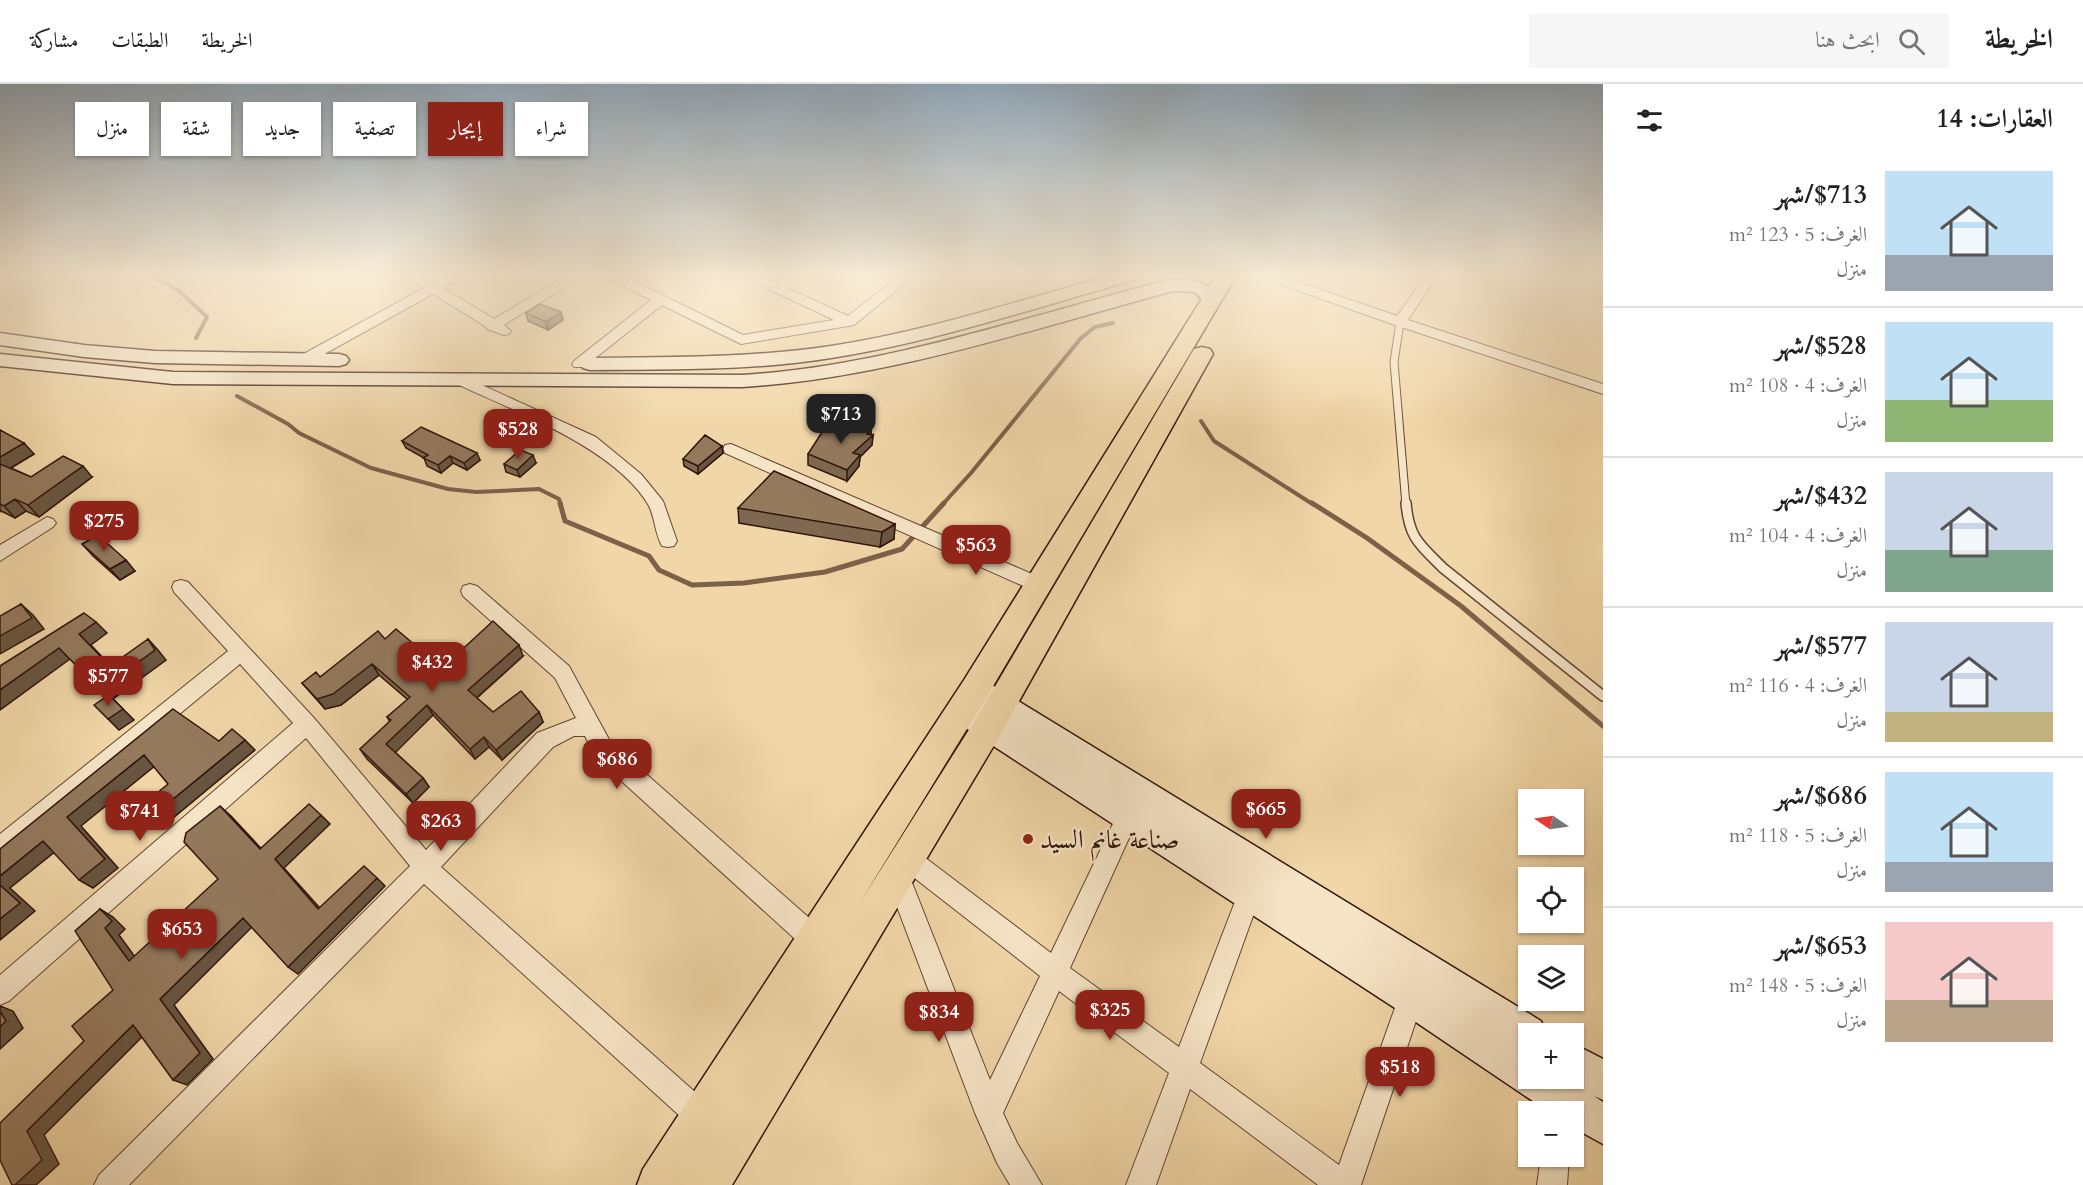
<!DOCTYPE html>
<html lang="ar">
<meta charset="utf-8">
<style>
body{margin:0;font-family:Cardo,Amiri,serif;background:#f6f6f6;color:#222;direction:rtl;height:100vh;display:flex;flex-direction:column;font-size:22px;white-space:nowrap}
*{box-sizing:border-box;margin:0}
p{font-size:20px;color:#767676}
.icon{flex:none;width:33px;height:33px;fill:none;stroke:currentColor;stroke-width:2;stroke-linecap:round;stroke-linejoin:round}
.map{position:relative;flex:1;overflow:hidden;direction:ltr}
.side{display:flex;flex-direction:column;background:#fff;width:480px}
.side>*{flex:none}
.top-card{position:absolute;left:18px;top:18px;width:570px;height:54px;direction:rtl;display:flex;gap:12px}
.needle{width:39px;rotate:283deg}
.buttons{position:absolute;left:1518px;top:705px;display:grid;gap:12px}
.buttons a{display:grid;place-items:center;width:66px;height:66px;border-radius:0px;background:#fff;box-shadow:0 2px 4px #0004;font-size:30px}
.price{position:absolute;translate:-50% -51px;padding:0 14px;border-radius:12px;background:#8f2418;color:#fff;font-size:20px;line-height:39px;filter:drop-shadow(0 2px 3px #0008)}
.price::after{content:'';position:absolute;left:50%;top:36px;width:18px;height:14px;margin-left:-9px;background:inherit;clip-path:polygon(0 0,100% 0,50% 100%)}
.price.current{background:#222;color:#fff}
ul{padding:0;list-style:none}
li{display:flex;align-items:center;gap:18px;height:150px;padding:0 30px}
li+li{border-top:2px solid #e0e0e0}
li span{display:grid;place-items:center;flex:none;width:168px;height:120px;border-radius:0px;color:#555}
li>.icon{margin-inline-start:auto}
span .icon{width:72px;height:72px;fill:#fffc;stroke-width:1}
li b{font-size:26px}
h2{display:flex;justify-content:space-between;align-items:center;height:72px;padding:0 30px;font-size:26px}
.chip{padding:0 21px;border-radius:0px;background:#fff;box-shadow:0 2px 4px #0004;font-size:21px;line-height:54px}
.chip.current{background:#8f2418;color:#fff}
header{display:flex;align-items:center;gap:36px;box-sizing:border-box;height:84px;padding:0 30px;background:#fff;border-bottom:2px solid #e0e0e0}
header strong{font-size:28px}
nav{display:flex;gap:33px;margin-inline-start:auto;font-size:21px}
.search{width:420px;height:54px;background:#f6f6f6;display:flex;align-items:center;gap:15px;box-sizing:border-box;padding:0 21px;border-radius:0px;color:#767676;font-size:22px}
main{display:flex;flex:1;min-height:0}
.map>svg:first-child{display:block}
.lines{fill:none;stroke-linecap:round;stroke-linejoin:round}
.stream-far1{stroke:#7c6149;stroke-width:4}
.stream{stroke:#7c6149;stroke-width:5}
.lane-far1-casing{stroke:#604533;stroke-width:9}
.lane-casing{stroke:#604533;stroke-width:12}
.street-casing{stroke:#604533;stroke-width:2}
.secondary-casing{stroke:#30150c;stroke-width:3}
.primary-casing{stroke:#30150c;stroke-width:3}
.lane-far1{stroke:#f6e4c6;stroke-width:7}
.lane{stroke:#f6e4c6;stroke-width:9}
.street{fill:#f6e4c6;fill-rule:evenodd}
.secondary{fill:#f6e4c6;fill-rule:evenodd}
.primary{fill:#f1d6a7;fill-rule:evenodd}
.wall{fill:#7f6850;stroke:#30150c;stroke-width:1.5}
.shaded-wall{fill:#685541;stroke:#30150c;stroke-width:1.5}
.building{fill:#94795d;stroke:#30150c;stroke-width:1.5}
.poi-dot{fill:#8f2418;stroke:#f6e4c6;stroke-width:2}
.labels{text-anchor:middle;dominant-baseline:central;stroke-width:4.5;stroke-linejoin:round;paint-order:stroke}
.poi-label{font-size:26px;fill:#30150c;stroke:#f6e4c6;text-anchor:start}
</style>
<header>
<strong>الخريطة</strong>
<div class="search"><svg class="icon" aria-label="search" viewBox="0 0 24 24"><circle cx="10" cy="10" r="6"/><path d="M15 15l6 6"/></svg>ابحث هنا</div>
<nav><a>الخريطة</a><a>الطبقات</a><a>مشاركة</a></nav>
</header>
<main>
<section class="side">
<h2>العقارات: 14<svg class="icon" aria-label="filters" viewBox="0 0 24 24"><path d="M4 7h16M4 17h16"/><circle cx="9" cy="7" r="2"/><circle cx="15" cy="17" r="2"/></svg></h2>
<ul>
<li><span style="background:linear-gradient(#bfe0f5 70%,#9aa5b1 0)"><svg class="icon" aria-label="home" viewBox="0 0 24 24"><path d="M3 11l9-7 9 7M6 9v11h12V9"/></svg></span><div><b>$713/شهر</b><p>الغرف: 5 · 123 m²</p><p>منزل</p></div></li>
<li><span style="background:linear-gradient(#bfe0f5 65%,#8fb573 0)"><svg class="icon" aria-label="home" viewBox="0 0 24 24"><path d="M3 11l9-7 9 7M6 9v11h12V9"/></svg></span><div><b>$528/شهر</b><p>الغرف: 4 · 108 m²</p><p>منزل</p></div></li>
<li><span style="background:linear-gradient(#c9d6e8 65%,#7fa58c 0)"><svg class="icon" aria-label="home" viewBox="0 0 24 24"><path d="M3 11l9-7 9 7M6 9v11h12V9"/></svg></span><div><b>$432/شهر</b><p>الغرف: 4 · 104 m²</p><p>منزل</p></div></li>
<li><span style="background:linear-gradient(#c9d6e8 75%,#c2b280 0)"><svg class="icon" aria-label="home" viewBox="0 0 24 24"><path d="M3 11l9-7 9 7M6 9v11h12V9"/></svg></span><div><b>$577/شهر</b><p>الغرف: 4 · 116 m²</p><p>منزل</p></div></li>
<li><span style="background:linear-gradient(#bfe0f5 75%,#9aa5b1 0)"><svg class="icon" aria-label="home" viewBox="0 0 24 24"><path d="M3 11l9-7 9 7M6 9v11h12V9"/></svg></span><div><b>$686/شهر</b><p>الغرف: 5 · 118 m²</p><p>منزل</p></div></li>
<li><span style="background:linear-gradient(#f6c9c9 65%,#b9a48a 0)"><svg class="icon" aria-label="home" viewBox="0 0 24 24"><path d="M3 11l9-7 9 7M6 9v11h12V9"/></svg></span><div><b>$653/شهر</b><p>الغرف: 5 · 148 m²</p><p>منزل</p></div></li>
</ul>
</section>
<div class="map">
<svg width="1603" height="1101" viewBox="0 0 1603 1101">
<rect width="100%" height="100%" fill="#f1d6a7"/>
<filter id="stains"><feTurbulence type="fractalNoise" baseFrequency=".00333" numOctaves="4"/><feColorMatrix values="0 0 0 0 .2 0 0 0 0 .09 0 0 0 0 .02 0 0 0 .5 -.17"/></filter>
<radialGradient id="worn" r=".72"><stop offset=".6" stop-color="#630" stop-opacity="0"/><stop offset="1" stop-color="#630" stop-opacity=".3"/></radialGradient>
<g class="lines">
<!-- stream-far1 -->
<path class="stream-far1" d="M152 192 178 206 207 233 196 254
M237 312 288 340 299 349 371 384 448 405 476 408 539 405 559 415 561 421
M1201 337 1214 357 1314 421
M942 421 971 389 1081 254 1095 243 1113 239"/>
<!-- stream -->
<path class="stream" d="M560 419 565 437 649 472 659 486 692 501 744 499 825 488 902 465 944 419
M1312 419 1367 454 1461 522 1603 642"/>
<defs>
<path id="lane-far1" d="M1400 238 1394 278 1406 421"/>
<path id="lane" d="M1406 419C1409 454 1419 460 1443 484L1603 612"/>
<path id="street" d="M408 192H423L434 198 446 192H461L443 204 494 235 566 192H582L504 241 511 247 509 250 504 251 487 245 485 242 433 210 308 279H298L296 276 298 273 424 204Z
M609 192H624L743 251 834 236 747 195 746 192H762L777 199 788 192H802L787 204 848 232 899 192H914L854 241 741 260 662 221 584 283H574L572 280 574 277 651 216 610 195Z
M1263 192H1281L1397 232 1425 192H1437L1408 236 1603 300V310L1395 241 1265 195Z
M462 292 596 353 641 390 663 417 677 457 674 462 668 463 662 462C655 450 655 434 649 422 617 365 514 327 457 300L454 297Z
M731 360 1046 496 1048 501 1046 506 1039 508 1032 506 725 369 723 365 725 361Z
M47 433 53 435 56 439 53 443 0 477V461Z
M181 496 188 498 314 634 426 766 537 649 576 634 555 594 463 512 461 507 463 502 470 500 477 502 569 582 611 659 824 847 827 856 824 865 815 868 806 865 595 673 585 652H574L553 663 441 783 712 1023 716 1033 712 1043 702 1047 692 1043 424 800 129 1101H94L99 1091 410 782 306 654 9 917 0 921V891L293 639 240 580 8 772 0 775V750L228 567 174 508 172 503 174 498Z
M1128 722 1136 725 1139 732 1070 884 1179 963 1241 802 1249 798 1257 802 1261 810 1200 979 1339 1081 1402 904 1411 900 1420 904 1424 913 1361 1101H1318L1190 1005 1156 1101H1126L1169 989 1059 907 1003 1029 1017 1059 1042 1101H1010L997 1079 975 1029 885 791 889 783 898 780 895 774 899 766 907 763 915 766 1051 869 1120 725ZM908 789 1040 892 990 996 909 791Z
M1541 1072H1569L1567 1101H1537Z"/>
<path id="secondary" d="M1109 192H1137L1134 196C1034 224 934 258 831 274 751 287 670 285 590 286L583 284 580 280 583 276 590 274C670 273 751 274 831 262 925 248 1017 217 1109 192Z
M1172 195C1192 195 1211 197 1220 216L1218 220C1203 224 1204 214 1194 208L1173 207C1032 245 888 294 742 303L173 300 0 282V270L173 288 742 291C889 282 1030 231 1172 195Z
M0 249 84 261 155 267 339 270 346 272 349 276 346 280 339 282 155 279 84 273 0 261Z
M982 597 992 601 1541 937 1546 950H1528V968L1525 967 1528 969V994H1574V960L1603 975V1016L1594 1012 1603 1018V1060L1574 1044V1028H1549L1398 926 952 635 948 626 952 617 962 614 972 617 968 609 972 601Z"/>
<path id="primary" d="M1216 192H1236L986 614 861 817 977 633 1191 270 1194 265 1202 263 1210 265 1213 270 999 653 732 1101H637L643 1085 964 596Z"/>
</defs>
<!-- lane-far1 casing -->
<use href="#lane-far1" class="lane-far1-casing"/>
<!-- lane casing -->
<use href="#lane" class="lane-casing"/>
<!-- street casing -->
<use href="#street" class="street-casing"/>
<!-- secondary casing -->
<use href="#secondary" class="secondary-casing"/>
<!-- primary casing -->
<use href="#primary" class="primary-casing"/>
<!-- lane-far1 -->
<use href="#lane-far1" class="lane-far1"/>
<!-- lane -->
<use href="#lane" class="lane"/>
<!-- street -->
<use href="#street" class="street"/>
<!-- secondary -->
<use href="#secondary" class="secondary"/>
<!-- primary -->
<use href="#primary" class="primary"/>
</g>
<!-- wall -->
<path class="wall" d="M526 229 563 236 548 246 528 237Z
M871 344V350L873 351 872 361 860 373 859 382 847 397 808 381V370L847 351Z
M0 346 34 370 11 384 31 393H92L39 433 26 427 15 434 1 427 0 428Z
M402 357 480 376 467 386 453 379 441 389 427 382 424 374 406 364Z
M722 362 723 369 698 390 684 382 683 375Z
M536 379 520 393 506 388 504 380Z
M738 424 895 440 894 455 880 463 739 439Z
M82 460 135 487 120 496 93 472Z
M385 555 442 584 523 572 477 614 493 628H539L543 638 502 676 489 663 475 675 433 631 395 668 423 694 429 703 413 719 367 675 360 665 390 638 387 633 408 616 379 591 341 621 325 625 302 599 320 593Z"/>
<!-- shaded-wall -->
<path class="shaded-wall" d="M561 228 563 236 548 246 546 238Z
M871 344V353L873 351 872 361 860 373 859 382 847 397V386L853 369Z
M24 359 34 370 4 388 0 384V373Z
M722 362 723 369 698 390V382Z
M477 369 480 376 467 386 464 379Z
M533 371 536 379 520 393 517 386Z
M450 372 453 379 441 389 438 381Z
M83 382 92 393 39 433 28 421Z
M15 415 26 427 15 434 4 422Z
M895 440 894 455 880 463 882 448Z
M126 476 135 487 120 496 110 485Z
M21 520 33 531 44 545 0 570V552Z
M96 538 107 549 91 561 120 592 148 555 158 566 166 576 113 615 134 636 119 646 108 635 111 617 100 606 110 582 79 550Z
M519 561 523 572 474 616 468 606Z
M59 564 70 575 0 626V606Z
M372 580 379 591 341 621 325 625 317 615Z
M427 621 433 631 394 670 386 660Z
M539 628 543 638 502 676 496 666Z
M484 653 489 663 475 675 470 665Z
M245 656 255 666 173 734 161 725Z
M144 671 156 681 81 742 118 784 93 804 79 796 67 733Z
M423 694 429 703 413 719 406 710Z
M220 722 231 732 270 774 260 765Z
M321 731 330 740 284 784 328 833 318 825 275 775Z
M43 757 57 766 10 804 35 827 0 856V792Z
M377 794 385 802 298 890 288 883Z
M100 825 113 833 125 845 119 851 143 884 129 877 105 844Z
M243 834 254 841 174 921 213 975 187 1001 173 996 160 915Z
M0 922 13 927 23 944 0 965Z
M133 941 147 948 44 1051 59 1080 36 1101H15L27 1047Z"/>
<!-- building -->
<path class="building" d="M540 220 561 228 546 238 526 229Z
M857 337 871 344 867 350 873 351 853 369 860 371 847 386 808 370 826 342 847 351Z
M421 343 477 369 464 379 450 372 438 381 423 374 428 371 402 357Z
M0 346 24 359 0 373Z
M705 351 722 362 698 382 683 375Z
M520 366 533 371 517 386 504 380Z
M63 372 83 382 28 421 15 415 4 422 0 420V380L31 393Z
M774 387 895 440 882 448 738 424Z
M98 451 126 476 110 485 82 460Z
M21 520 32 534 0 552V532Z
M84 529 96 538 79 550 110 582 148 555 155 566 100 606 59 564 0 606V582Z
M493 537 519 561 468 606 493 628 521 607 539 628 496 666 484 653 470 665 427 621 386 660 423 694 406 710 360 665 391 636 387 633 410 613 372 580 333 610 317 615 302 599 316 588 320 593 378 547 385 555 396 545 442 584Z
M109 611 123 625 108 635 94 621Z
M173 625 219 657 232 645 245 656 161 725 151 714 168 700 144 671 67 733 105 775 79 796 43 757 0 792V765Z
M309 720 321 731 275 775 318 825 364 782 377 794 288 883 243 834 160 915 200 969 173 996 133 941 27 1047 42 1076 15 1101H12L0 1076V1039L84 957 72 942 113 906 75 847 100 825 112 837 105 844 129 877 218 795 184 758 186 749 220 722 260 765Z
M0 801 20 819 0 835Z
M0 927 6 937 0 943Z"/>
<!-- sky -->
<linearGradient id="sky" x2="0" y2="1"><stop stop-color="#91a7b9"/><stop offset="0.55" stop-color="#f9edd7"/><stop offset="1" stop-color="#f9edd7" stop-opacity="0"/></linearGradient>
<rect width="1603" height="346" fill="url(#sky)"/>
<!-- markers -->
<circle class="poi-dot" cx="1028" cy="755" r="6"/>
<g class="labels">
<!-- poi labels -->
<g class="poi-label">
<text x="1040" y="755">صناعة غانم السيد</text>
</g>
</g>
<rect width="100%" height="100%" filter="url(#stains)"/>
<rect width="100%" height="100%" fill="url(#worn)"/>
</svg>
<div class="buttons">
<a><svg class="needle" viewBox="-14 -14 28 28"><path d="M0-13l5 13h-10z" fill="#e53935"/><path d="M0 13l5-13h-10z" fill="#767676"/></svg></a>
<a><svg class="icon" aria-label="locate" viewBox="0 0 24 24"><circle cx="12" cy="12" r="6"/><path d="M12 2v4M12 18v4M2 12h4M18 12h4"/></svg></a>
<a><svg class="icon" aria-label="layers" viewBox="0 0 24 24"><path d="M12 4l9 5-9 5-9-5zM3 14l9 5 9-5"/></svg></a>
<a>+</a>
<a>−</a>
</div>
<b class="price current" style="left:841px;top:361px">$713</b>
<b class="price" style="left:518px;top:376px">$528</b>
<b class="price" style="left:104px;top:468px">$275</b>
<b class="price" style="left:976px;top:492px">$563</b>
<b class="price" style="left:432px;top:609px">$432</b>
<b class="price" style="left:108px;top:623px">$577</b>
<b class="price" style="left:617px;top:706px">$686</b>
<b class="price" style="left:1266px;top:756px">$665</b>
<b class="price" style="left:140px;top:758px">$741</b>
<b class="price" style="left:441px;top:768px">$263</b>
<b class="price" style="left:182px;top:876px">$653</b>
<b class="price" style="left:1110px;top:957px">$325</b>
<b class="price" style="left:939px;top:959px">$834</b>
<b class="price" style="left:1400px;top:1014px">$518</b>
<div class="top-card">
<a class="chip">شراء</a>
<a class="chip current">إيجار</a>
<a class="chip">تصفية</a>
<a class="chip">جديد</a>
<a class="chip">شقة</a>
<a class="chip">منزل</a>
</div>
</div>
</main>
